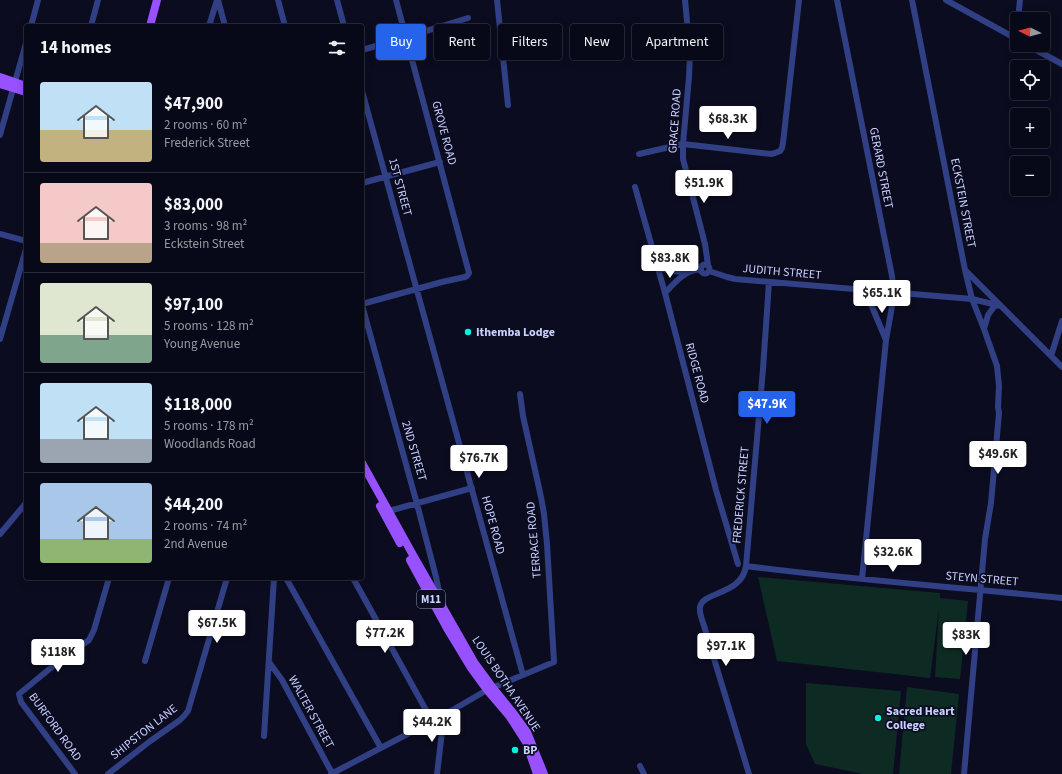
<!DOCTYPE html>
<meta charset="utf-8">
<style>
body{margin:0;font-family:"Source Sans 3",sans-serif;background:#161725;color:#f1f3f6;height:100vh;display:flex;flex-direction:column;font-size:15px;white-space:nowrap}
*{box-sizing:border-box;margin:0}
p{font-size:13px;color:#989aa2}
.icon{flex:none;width:22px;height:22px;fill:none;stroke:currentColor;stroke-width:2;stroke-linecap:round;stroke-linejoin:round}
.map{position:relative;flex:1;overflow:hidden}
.details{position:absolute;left:24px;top:24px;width:340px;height:556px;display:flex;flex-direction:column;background:#080918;border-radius:4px;box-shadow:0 2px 10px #0003,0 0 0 1px #292a37}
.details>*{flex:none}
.banner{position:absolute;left:376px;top:24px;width:380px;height:36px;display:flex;gap:8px}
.needle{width:26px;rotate:276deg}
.controls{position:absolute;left:1010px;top:12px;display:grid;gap:8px}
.controls a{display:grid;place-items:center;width:40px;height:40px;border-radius:4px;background:#080918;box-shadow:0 2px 10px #0003,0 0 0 1px #292a37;font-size:20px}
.price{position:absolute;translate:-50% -34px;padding:0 9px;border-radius:4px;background:#fff;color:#222;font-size:13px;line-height:26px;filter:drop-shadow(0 1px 2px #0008)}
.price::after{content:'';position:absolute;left:50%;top:24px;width:12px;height:9px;margin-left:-6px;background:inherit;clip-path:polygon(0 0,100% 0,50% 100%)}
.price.selected{background:#2563eb;color:#fff}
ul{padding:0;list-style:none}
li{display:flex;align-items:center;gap:12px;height:100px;padding:0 16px}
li+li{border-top:1px solid #292a37}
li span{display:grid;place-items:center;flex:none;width:112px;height:80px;border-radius:4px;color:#555}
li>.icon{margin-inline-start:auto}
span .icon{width:48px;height:48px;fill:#fffc;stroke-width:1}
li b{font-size:17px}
h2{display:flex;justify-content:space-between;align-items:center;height:48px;padding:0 16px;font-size:17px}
.pill{padding:0 14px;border-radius:4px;background:#080918;box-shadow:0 2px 10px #0003,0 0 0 1px #292a37;font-size:14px;line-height:36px}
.pill.selected{background:#2563eb;color:#fff}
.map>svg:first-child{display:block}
.green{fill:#0d2b23}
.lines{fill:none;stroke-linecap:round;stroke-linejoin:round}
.minor{stroke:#314084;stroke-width:6}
.major{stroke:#9851ff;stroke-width:8}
.poi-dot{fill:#00f5d8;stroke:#0b0c20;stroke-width:1.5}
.labels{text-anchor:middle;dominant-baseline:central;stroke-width:3.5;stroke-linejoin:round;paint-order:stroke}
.shield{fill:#0b0c20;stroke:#9195bc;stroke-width:1}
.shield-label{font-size:11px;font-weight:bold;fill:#cad0ff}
.street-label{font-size:12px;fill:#cad0ff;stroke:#0b0c20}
.poi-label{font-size:12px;font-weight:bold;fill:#cad0ff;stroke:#0b0c20;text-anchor:start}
</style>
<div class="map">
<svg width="1062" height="774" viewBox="0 0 1062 774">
<rect width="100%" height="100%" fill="#0b0c20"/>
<!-- green -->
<path class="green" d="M758 577 940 593V598L968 601 960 679 935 677 939 609 930 678 777 661Z
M806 683 901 691 893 774H863L815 764 806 744Z
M907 687 959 694 951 774H899Z"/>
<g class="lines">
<!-- minor -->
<path class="minor" d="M218 0 225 26
M278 0 285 26
M337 0 344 26
M497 0 508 105
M685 0 690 53 689 77 683 144V159L705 244 708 265
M837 0 892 276 894 292 891 312 886 340 862 579
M912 0 965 270 972 299 984 329 997 366 999 386 998 407 999 413 991 503 985 539 964 774
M946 0 1017 39
M1018 19 1020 0
M31 26 38 0
M91 26 98 0
M209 26 217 0
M1016 39 1017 27
M1027 45 1062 64
M362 50 407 37 468 18
M362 91 523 675
M0 135 26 43
M639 154 683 144 771 154 775 153 780 151 782 148 783 143 799 0
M362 183 440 162
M635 187 665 293 716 490 738 564
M0 234 26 241
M700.5 269a4.5 4.5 0 1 1 9 0a4.5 4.5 0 1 1-9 0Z
M658 268 686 273
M709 271 727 277 735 279 972 299 1001 306
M966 271 1062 367
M865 290 886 340
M665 293C675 282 685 270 701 269
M362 304 442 282 465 277 467 276 469 273 396 0
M362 305 417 504 436 577 441 601
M984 329 988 315 996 304
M0 339 26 249
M1051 356 1062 321
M389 511 472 488
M0 534 26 503
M746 566 763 369 769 282
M286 578 381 748
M353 578 432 721
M145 661 169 578
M269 662 282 680 332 773
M264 736 274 578
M640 766 644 774
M75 774 21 702 19 694 58 662 89 640 94 630 109 578
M108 774 149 742 180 720 184 716 188 711 227 578
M331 774 444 715 487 690 554 662 547 544 544 514 541 497 523 416 520 394
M437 774 444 715
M749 774 705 629C703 622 699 614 700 607 703 591 742 595 746 566 851 580 957 587 1062 598"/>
<!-- major -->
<path class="major" d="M150 26 157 0
M0 77 26 86
M0 84 26 92
M362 463 413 555 474 662 493 688 514 714 527 732 544 774
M380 506 400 543
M410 560 448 630 471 668 487 690 510 717 519 731 526 742 537 774"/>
</g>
<!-- markers -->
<g class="poi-dot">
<circle cx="468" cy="332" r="4"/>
<circle cx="878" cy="718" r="4"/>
<circle cx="515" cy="750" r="4"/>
</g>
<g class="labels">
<!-- shield labels -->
<rect class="shield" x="417" y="590" width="28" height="18" rx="3"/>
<g class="shield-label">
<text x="431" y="599">M11</text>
</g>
<!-- street labels -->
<g class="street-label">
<text transform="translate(675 121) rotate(-86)">GRACE ROAD</text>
<text transform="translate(444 133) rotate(75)">GROVE ROAD</text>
<text transform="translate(881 168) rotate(79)">GERARD STREET</text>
<text transform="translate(400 187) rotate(75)">1ST STREET</text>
<text transform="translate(963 203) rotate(79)">ECKSTEIN STREET</text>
<text transform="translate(782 272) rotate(5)">JUDITH STREET</text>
<text transform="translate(697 373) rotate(75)">RIDGE ROAD</text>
<text transform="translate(414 451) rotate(74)">2ND STREET</text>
<text transform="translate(741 495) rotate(-85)">FREDERICK STREET</text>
<text transform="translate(493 525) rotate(75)">HOPE ROAD</text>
<text transform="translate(534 540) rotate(-95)">TERRACE ROAD</text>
<text transform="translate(982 579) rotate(5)">STEYN STREET</text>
<text transform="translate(506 684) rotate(56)">LOUIS BOTHA AVENUE</text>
<text transform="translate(311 712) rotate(61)">WALTER STREET</text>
<text transform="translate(55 727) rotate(54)">BURFORD ROAD</text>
<text transform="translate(144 732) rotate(-38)">SHIPSTON LANE</text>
</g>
<!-- poi labels -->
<g class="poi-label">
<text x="476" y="332">Ithemba Lodge</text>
<text x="886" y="711">Sacred Heart<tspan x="886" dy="14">College</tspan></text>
<text x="523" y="750">BP</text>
</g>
</g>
</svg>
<div class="controls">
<a><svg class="needle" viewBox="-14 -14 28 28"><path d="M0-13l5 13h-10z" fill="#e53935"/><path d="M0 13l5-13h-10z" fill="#989aa2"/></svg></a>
<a><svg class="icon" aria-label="locate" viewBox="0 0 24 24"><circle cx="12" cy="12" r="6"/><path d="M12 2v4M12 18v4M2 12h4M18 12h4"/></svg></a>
<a>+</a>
<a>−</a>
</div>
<b class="price" style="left:728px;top:140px">$68.3K</b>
<b class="price" style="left:704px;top:204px">$51.9K</b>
<b class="price" style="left:670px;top:279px">$83.8K</b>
<b class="price" style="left:882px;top:314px">$65.1K</b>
<b class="price selected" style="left:767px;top:425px">$47.9K</b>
<b class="price" style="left:998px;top:475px">$49.6K</b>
<b class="price" style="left:479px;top:479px">$76.7K</b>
<b class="price" style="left:893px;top:573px">$32.6K</b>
<b class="price" style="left:217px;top:644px">$67.5K</b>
<b class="price" style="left:385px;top:654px">$77.2K</b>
<b class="price" style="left:966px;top:656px">$83K</b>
<b class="price" style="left:726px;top:667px">$97.1K</b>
<b class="price" style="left:58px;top:673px">$118K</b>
<b class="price" style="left:432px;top:743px">$44.2K</b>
<div class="banner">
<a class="pill selected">Buy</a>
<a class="pill">Rent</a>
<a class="pill">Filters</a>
<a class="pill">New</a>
<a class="pill">Apartment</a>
</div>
<section class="details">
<h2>14 homes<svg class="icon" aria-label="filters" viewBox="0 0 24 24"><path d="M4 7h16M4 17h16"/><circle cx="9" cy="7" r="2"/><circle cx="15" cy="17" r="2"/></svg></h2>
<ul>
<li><span style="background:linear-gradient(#bfe0f5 60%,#c2b280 0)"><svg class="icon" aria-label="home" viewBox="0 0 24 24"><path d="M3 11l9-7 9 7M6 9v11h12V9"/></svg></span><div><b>$47,900</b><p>2 rooms · 60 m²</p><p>Frederick Street</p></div></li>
<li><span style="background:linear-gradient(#f6c9c9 75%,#b9a48a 0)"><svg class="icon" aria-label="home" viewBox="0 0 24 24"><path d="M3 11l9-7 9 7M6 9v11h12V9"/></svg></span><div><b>$83,000</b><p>3 rooms · 98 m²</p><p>Eckstein Street</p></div></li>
<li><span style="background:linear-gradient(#dfe7d0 65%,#7fa58c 0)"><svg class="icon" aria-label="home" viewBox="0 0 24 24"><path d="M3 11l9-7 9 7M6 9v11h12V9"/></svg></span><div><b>$97,100</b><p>5 rooms · 128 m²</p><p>Young Avenue</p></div></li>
<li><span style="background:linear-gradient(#bfe0f5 70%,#9aa5b1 0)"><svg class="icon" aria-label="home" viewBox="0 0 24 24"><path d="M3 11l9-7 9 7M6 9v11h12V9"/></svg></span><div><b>$118,000</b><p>5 rooms · 178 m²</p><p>Woodlands Road</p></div></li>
<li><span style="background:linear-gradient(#a9c7e8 70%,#8fb573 0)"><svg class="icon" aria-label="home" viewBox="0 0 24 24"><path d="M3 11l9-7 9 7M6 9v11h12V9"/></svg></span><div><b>$44,200</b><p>2 rooms · 74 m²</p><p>2nd Avenue</p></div></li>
</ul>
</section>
</div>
